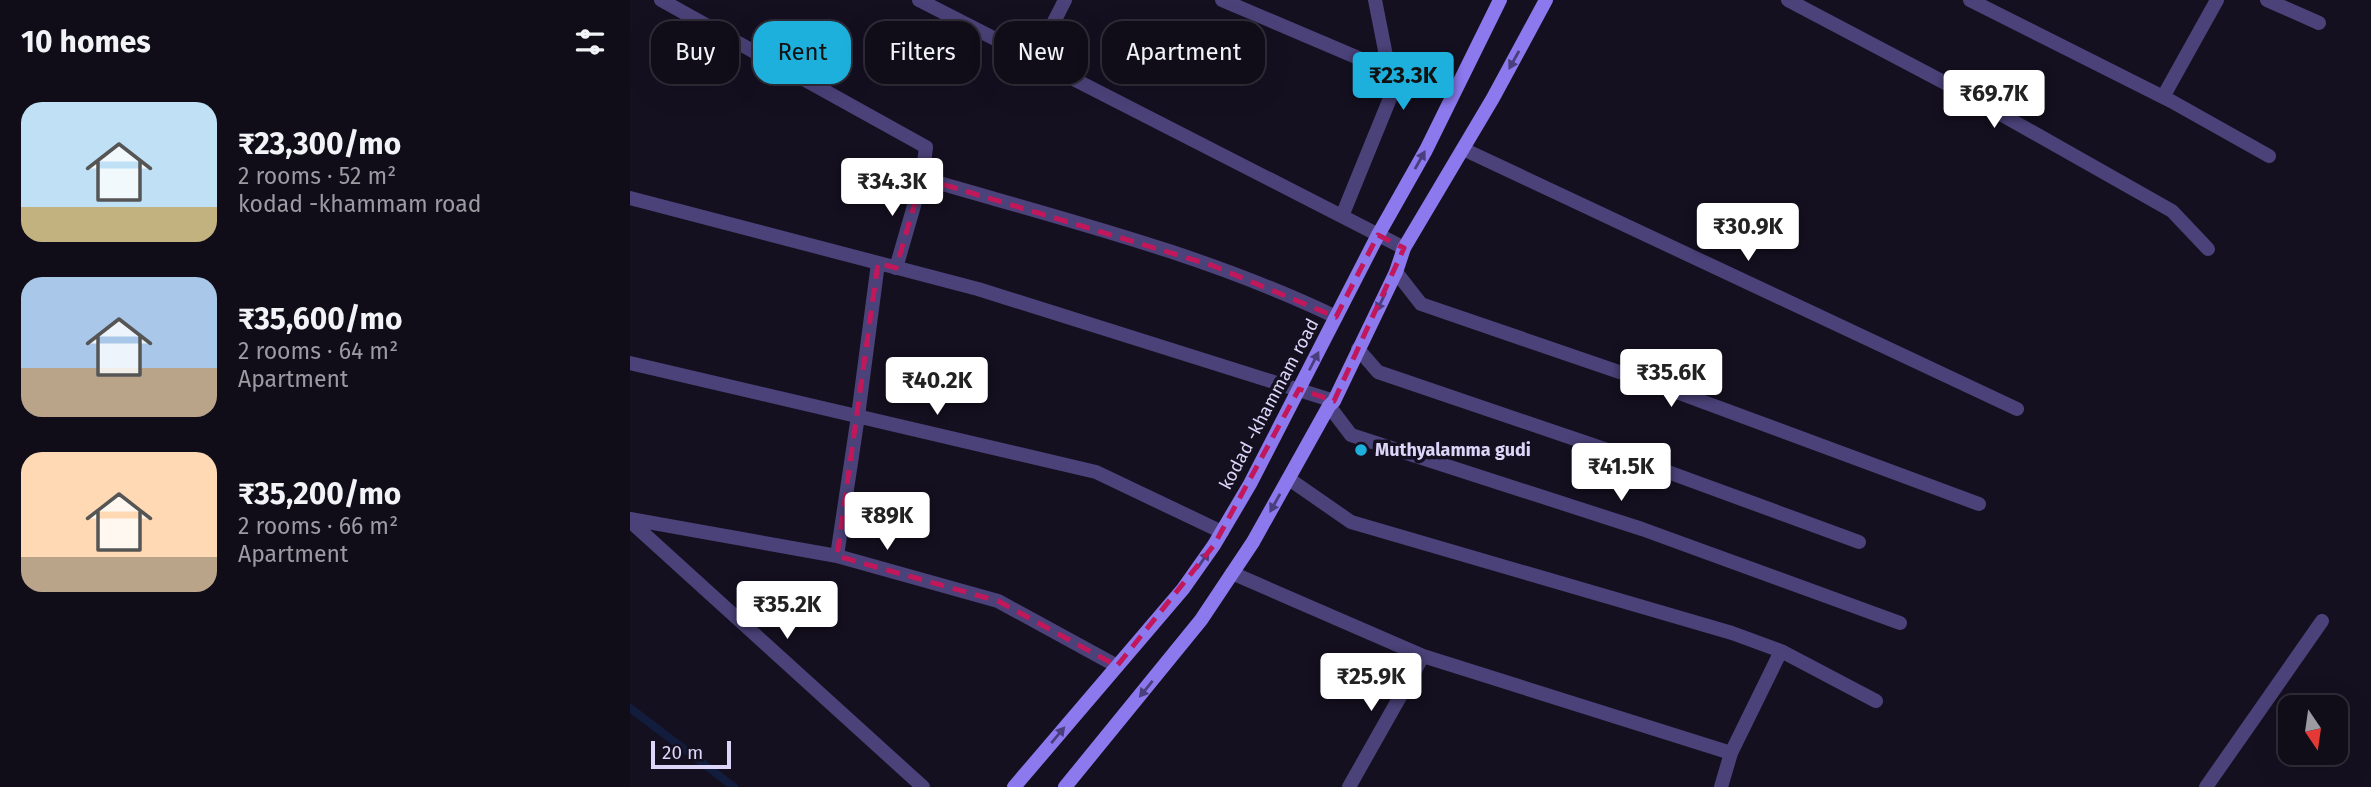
<!DOCTYPE html>
<meta charset="utf-8">
<style>
body{margin:0;font-family:"Fira Sans",sans-serif;background:#191521;color:#f1f3f6;height:100vh;display:flex;flex-direction:column;font-size:26px;white-space:nowrap}
*{box-sizing:border-box;margin:0}
p{font-size:23px;color:#9c9ba2}
.icon{flex:none;width:38px;height:38px;fill:none;stroke:currentColor;stroke-width:2;stroke-linecap:round;stroke-linejoin:round}
.map{position:relative;flex:1;overflow:hidden}
.sheet{display:flex;flex-direction:column;background:#100c18;width:630px}
.sheet>*{flex:none}
.hud{position:absolute;left:21px;top:21px;width:665px;height:63px;display:flex;gap:14px}
.needle{width:46px;rotate:167deg}
.fabs{position:absolute;left:1648px;top:695px;display:grid;gap:14px}
.fabs a{display:grid;place-items:center;width:70px;height:70px;border-radius:14px;background:#100c18;box-shadow:0 7px 28px #0002,0 0 0 2px #302c37;font-size:35px}
.scale{position:absolute;left:21px;bottom:18px;width:80px;box-sizing:border-box;padding-left:7px;border:4px solid #ded6f9;border-top:0;font-size:19px;line-height:24px;white-space:nowrap;color:#ded6f9;-webkit-text-stroke:5px #151020;paint-order:stroke}
.price{position:absolute;translate:-50% -60px;padding:0 16px;border-radius:7px;background:#fff;color:#222;font-size:23px;line-height:46px;filter:drop-shadow(0 2px 4px #0008)}
.price::after{content:'';position:absolute;left:50%;top:42px;width:21px;height:16px;margin-left:-10px;background:inherit;clip-path:polygon(0 0,100% 0,50% 100%)}
.price.selected{background:#1eb0dc;color:#111}
ul{padding:0;list-style:none}
li{display:flex;align-items:center;gap:21px;height:175px;padding:0 21px}
li span{display:grid;place-items:center;flex:none;width:196px;height:140px;border-radius:21px;color:#555}
li>.icon{margin-inline-start:auto}
span .icon{width:84px;height:84px;fill:#fffc;stroke-width:1}
li b{font-size:30px}
h2{display:flex;justify-content:space-between;align-items:center;height:84px;padding:0 21px;font-size:30px}
.chip{padding:0 24px;border-radius:21px;background:#100c18;box-shadow:0 7px 28px #0002,0 0 0 2px #302c37;font-size:24px;line-height:63px}
.chip.selected{background:#1eb0dc;color:#111}
main{display:flex;flex:1;min-height:0}
.map>svg:first-child{display:block}
.lines{fill:none;stroke-linecap:round;stroke-linejoin:round}
.stream{stroke:#121d3e;stroke-width:8}
.street{stroke:#4b4279;stroke-width:14}
.secondary{stroke:#8b79ed;stroke-width:14}
.oneway{fill:#4a3f7c}
.marked{fill:none;stroke:#c2185b;stroke-width:5;stroke-dasharray:14 9;stroke-linejoin:round}
.poi-dot{fill:#1eb0dc;stroke:#151020;stroke-width:2.5}
.labels{text-anchor:middle;dominant-baseline:central;stroke-width:7;stroke-linejoin:round;paint-order:stroke}
.street-label{font-size:18px;fill:#ded6f9;stroke:#151020}
.poi-label{font-size:18px;font-weight:bold;fill:#ded6f9;stroke:#151020;text-anchor:start}
</style>
<main>
<section class="sheet">
<h2>10 homes<svg class="icon" aria-label="filters" viewBox="0 0 24 24"><path d="M4 7h16M4 17h16"/><circle cx="9" cy="7" r="2"/><circle cx="15" cy="17" r="2"/></svg></h2>
<ul>
<li><span style="background:linear-gradient(#bfe0f5 75%,#c2b280 0)"><svg class="icon" aria-label="home" viewBox="0 0 24 24"><path d="M3 11l9-7 9 7M6 9v11h12V9"/></svg></span><div><b>₹23,300/mo</b><p>2 rooms · 52 m²</p><p>kodad -khammam road</p></div></li>
<li><span style="background:linear-gradient(#a9c7e8 65%,#b9a48a 0)"><svg class="icon" aria-label="home" viewBox="0 0 24 24"><path d="M3 11l9-7 9 7M6 9v11h12V9"/></svg></span><div><b>₹35,600/mo</b><p>2 rooms · 64 m²</p><p>Apartment</p></div></li>
<li><span style="background:linear-gradient(#ffd9b3 75%,#b9a48a 0)"><svg class="icon" aria-label="home" viewBox="0 0 24 24"><path d="M3 11l9-7 9 7M6 9v11h12V9"/></svg></span><div><b>₹35,200/mo</b><p>2 rooms · 66 m²</p><p>Apartment</p></div></li>
</ul>
</section>
<div class="map">
<svg width="1741" height="787" viewBox="0 0 1741 787">
<rect width="100%" height="100%" fill="#151020"/>
<g class="lines">
<!-- stream -->
<path class="stream" d="M0 708 104 787"/>
<!-- street -->
<path class="street" d="M31 0 296 147 292 178C432 219 575 254 706 317
M289 0 774 248
M592 0 759 71
M1158 0 1321 86 1542 211 1578 249
M1340 0 1541 101 1639 156
M1637 0 1689 23
M405 59 435 0
M1533 97 1587 0
M833 149 1387 409
M0 198 348 289 704 401
M712 216 763 91 745 0
M266 268 292 178
M766 272 791 304 1033 387 1349 504
M728 349 748 372 986 453 1229 542
M0 363 466 472 592 532
M699 406 721 435 1012 529 1270 623
M659 479 721 522 1102 633 1151 651 1246 701
M0 519 207 556 368 601 487 666
M0 521 293 787
M207 556 228 416 248 263
M602 573 793 656 1101 753
M719 787 793 656
M1091 787 1101 753 1151 651
M1576 787 1692 621"/>
<!-- secondary -->
<path class="secondary" d="M384 787 553 589 584 545 620 484 748 235 796 150 870 0
M435 787 571 620 623 542 699 406 704 401 766 272 774 248 863 98 916 0"/>
</g>
<!-- one-way arrows -->
<defs><path id="oneway-solid" d="M-6-.8H1V-3.2L6.5 0L1 3.2V.8H-6Z" transform="scale(1.75)"/></defs>
<g class="oneway">
<use href="#oneway-solid" transform="translate(884 60) rotate(119)"/>
<use href="#oneway-solid" transform="translate(790 160) rotate(-61)"/>
<use href="#oneway-solid" transform="translate(751 302) rotate(117)"/>
<use href="#oneway-solid" transform="translate(684 361) rotate(-63)"/>
<use href="#oneway-solid" transform="translate(645 503) rotate(119)"/>
<use href="#oneway-solid" transform="translate(573 560) rotate(-55)"/>
<use href="#oneway-solid" transform="translate(516 689) rotate(129)"/>
<use href="#oneway-solid" transform="translate(428 735) rotate(-50)"/>
</g>
<!-- marked area -->
<path class="marked" d="M292 178 581 265 706 317 748 235 774 248 704 401 669 389 584 545 487 666 368 601 207 556 248 263 266 268Z"/>
<!-- markers -->
<circle class="poi-dot" cx="731" cy="450" r="7"/>
<g class="labels">
<!-- street labels -->
<g class="street-label">
<text transform="translate(639 404) rotate(-62)">kodad -khammam road</text>
</g>
<!-- poi labels -->
<g class="poi-label">
<text x="745" y="450">Muthyalamma gudi</text>
</g>
</g>
</svg>
<div class="fabs">
<a><svg class="needle" viewBox="-14 -14 28 28"><path d="M0-13l5 13h-10z" fill="#e53935"/><path d="M0 13l5-13h-10z" fill="#9c9ba2"/></svg></a>
</div>
<div class="scale">20 m</div>
<b class="price selected" style="left:773px;top:112px">₹23.3K</b>
<b class="price" style="left:1364px;top:130px">₹69.7K</b>
<b class="price" style="left:262px;top:218px">₹34.3K</b>
<b class="price" style="left:1118px;top:263px">₹30.9K</b>
<b class="price" style="left:1041px;top:409px">₹35.6K</b>
<b class="price" style="left:307px;top:417px">₹40.2K</b>
<b class="price" style="left:991px;top:503px">₹41.5K</b>
<b class="price" style="left:257px;top:552px">₹89K</b>
<b class="price" style="left:157px;top:641px">₹35.2K</b>
<b class="price" style="left:741px;top:713px">₹25.9K</b>
<div class="hud">
<a class="chip">Buy</a>
<a class="chip selected">Rent</a>
<a class="chip">Filters</a>
<a class="chip">New</a>
<a class="chip">Apartment</a>
</div>
</div>
</main>
